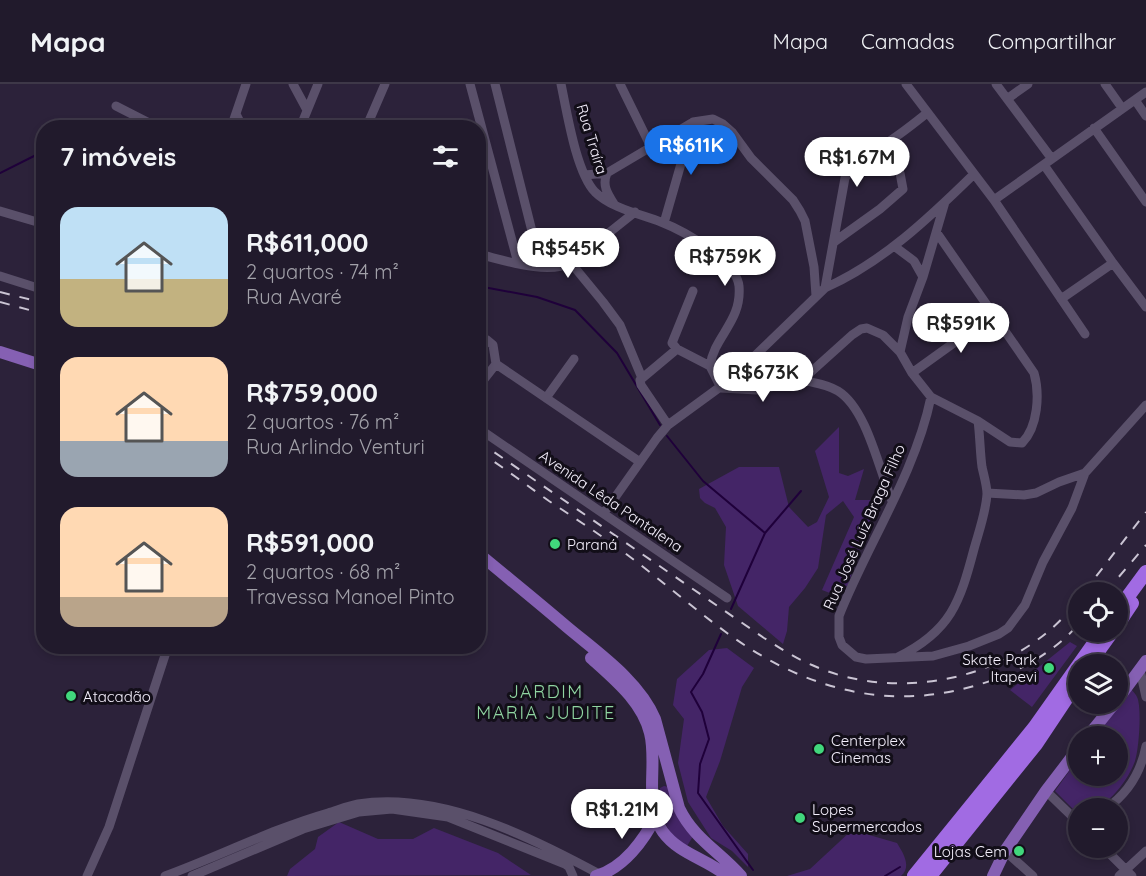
<!DOCTYPE html>
<html lang="pt">
<meta charset="utf-8">
<style>
body{margin:0;font-family:Quicksand,sans-serif;background:#292334;color:#f1f3f6;height:100vh;display:flex;flex-direction:column;font-size:22px;white-space:nowrap}
*{box-sizing:border-box;margin:0}
p{font-size:20px;color:#a2a1a9}
.icon{flex:none;width:33px;height:33px;fill:none;stroke:currentColor;stroke-width:2;stroke-linecap:round;stroke-linejoin:round}
.map{position:relative;flex:1;overflow:hidden}
.side{position:absolute;left:36px;top:36px;width:450px;height:534px;display:flex;flex-direction:column;background:#211a2c;border-radius:24px;box-shadow:0 3px 9px #0003,0 0 0 2px #3e3848}
.side>*{flex:none}
.buttons{position:absolute;left:1068px;top:498px;display:grid;gap:12px}
.buttons a{display:grid;place-items:center;width:60px;height:60px;border-radius:50%;background:#211a2c;box-shadow:0 3px 9px #0003,0 0 0 2px #3e3848;font-size:30px}
.price{position:absolute;translate:-50% -51px;padding:0 14px;border-radius:21px;background:#fff;color:#222;font-size:20px;line-height:39px;filter:drop-shadow(0 2px 3px #0008)}
.price::after{content:'';position:absolute;left:50%;top:36px;width:18px;height:14px;margin-left:-9px;background:inherit;clip-path:polygon(0 0,100% 0,50% 100%)}
.price.current{background:#1a73e8;color:#fff}
ul{padding:0;list-style:none}
li{display:flex;align-items:center;gap:18px;height:150px;padding:0 24px}
li span{display:grid;place-items:center;flex:none;width:168px;height:120px;border-radius:18px;color:#555}
li>.icon{margin-inline-start:auto}
span .icon{width:72px;height:72px;fill:#fffc;stroke-width:1}
li b{font-size:26px}
h2{display:flex;justify-content:space-between;align-items:center;height:72px;padding:0 24px;font-size:26px}
header{display:flex;align-items:center;gap:36px;box-sizing:border-box;height:84px;padding:0 30px;background:#211a2c;border-bottom:2px solid #3e3848}
header strong{font-size:28px}
nav{display:flex;gap:33px;margin-inline-start:auto;font-size:21px}
.map>svg:first-child{display:block}
.green{fill:#442567}
.lines{fill:none;stroke-linecap:round;stroke-linejoin:round}
.stream{stroke:#1f003a;stroke-width:2}
.minor{stroke:#5a506a;stroke-width:9}
.major{stroke:#8560b3;stroke-width:12}
.highway{stroke:#a16be3;stroke-width:14}
.rail{stroke:#cac4d3;stroke-width:2;stroke-dasharray:10 10;stroke-linecap:butt}
.poi-dot{fill:#41d77c;stroke:#120e18;stroke-width:2}
.labels{text-anchor:middle;dominant-baseline:central;stroke-width:6;stroke-linejoin:round;paint-order:stroke}
.street-label{font-size:15px;fill:#f5f0fd;stroke:#120e18}
.poi-label{font-size:15px;fill:#f5f0fd;stroke:#120e18;text-anchor:start}
.quarter-label{font-size:18px;letter-spacing:1.5px;fill:#90d5a2;stroke:#120e18}
</style>
<header>
<strong>Mapa</strong>
<nav><a>Mapa</a><a>Camadas</a><a>Compartilhar</a></nav>
</header>
<div class="map">
<svg width="1146" height="792" viewBox="0 0 1146 792">
<rect width="100%" height="100%" fill="#2c223a"/>
<!-- green -->
<path class="green" d="M839 343V389L848 392 864 385 855 416H877L848 501 835 511 822 506 854 433 843 417 826 431 818 484 805 504 789 523 787 547 783 560 738 522 724 481 726 443 715 424 705 419 700 414 699 405 739 383H779L789 423 808 443 817 438 829 413 815 367Z
M1070 558 1077 562 1032 623 1010 606Z
M727 564 754 584 742 603 720 677 706 713 723 742 748 770V783L732 767 711 754 688 718 678 679 684 635 673 621 677 595 709 566Z
M1131 605C1133 608 1136 610 1137 613 1142 623 1139 665 1135 677 1129 694 1113 716 1097 723 1092 726 1084 724 1078 724V730L1055 707 1078 675V692H1118V652H1096Z
M664 702 669 703 691 750 692 754 687 762 677 759C666 742 655 724 660 704Z
M339 738 378 755H413L434 744 498 769 531 791 287 792 290 785 315 765 318 753Z
M852 746 897 759C903 769 912 782 901 792H787L810 785Z"/>
<g class="lines">
<!-- stream -->
<path class="stream" d="M100 44H103
M0 89 44 67
M478 202 537 213 575 226 617 269 660 341
M667 352 703 397 765 449 801 407
M731 525 765 449
M721 550 703 590 691 608 702 628 709 655 700 680 698 709 753 786
M885 792 900 783"/>
<!-- minor -->
<path class="minor" d="M293 0 307 26
M470 0 518 179
M495 0 541 183
M561 0C567 28 576 88 595 108 611 124 640 130 661 138 684 147 736 176 739 202 742 238 714 252 710 282L721 304
M620 0 651 63
M906 0 994 116 1085 250
M996 0 1052 75
M1105 0 1122 24
M1007 15 1028 0
M1135 16 1146 32
M116 22 159 44
M236 30 243 44
M231 44 246 0
M300 44 318 0
M366 44 385 0
M1094 44 1146 118
M1044 81 1113 179 1146 223
M607 89C602 101 607 109 614 120
M585 91 607 89 693 38 713 35 723 40 732 48 751 74 793 116 800 127 805 137 814 183 816 212
M994 116 1146 8
M0 127 44 140
M664 139 693 38
M834 158 880 125 903 105 900 89 880 63
M894 162 914 177 923 193
M478 170C504 176 546 191 571 179L635 128
M571 179 603 218 620 241 642 294
M0 192 44 206
M825 204 845 94C855 76 863 73 880 63 896 54 912 41 927 29
M693 207 672 259 677 265 710 282
M1061 215 1113 179
M478 254 487 256 493 261 496 280
M900 268 908 233 923 193 945 118
M496 280 640 378
M912 289 994 230
M802 296C815 299 827 300 838 307 867 325 879 386 892 417
M478 303 496 280
M721 304 757 306 802 296 852 251 861 245 867 244 883 251 900 268 912 289 931 313 978 337 1010 358 1022 359C1038 343 1040 310 1034 289L937 149
M931 313C915 390 868 459 839 532V553L842 561 856 573 866 575 933 572 969 562 999 550 1008 544 1025 521 1043 478 1072 424 1085 389
M546 314 574 275
M668 341 641 301 640 296 677 265
M478 344 727 514
M987 409 1024 411 1036 409 1059 398 1085 389 1146 321
M604 429 657 354 668 341 731 295 825 204C883 178 929 134 974 90
M898 573C951 547 960 518 974 465 979 447 986 428 987 410 987 402 984 392 982 383 980 368 980 352 978 337
M1140 586 1146 613
M1046 707 1078 738
M1107 724C1128 709 1141 688 1146 662
M1104 764 1132 792
M1005 767 1033 792
M87 792 109 743 168 562
M165 792C220 772 272 745 328 729 338 726 348 722 358 720 440 707 531 753 601 791
M192 792 303 745 359 728 392 725 448 733 565 780 569 783 573 792
M1119 792 1146 767"/>
<!-- major -->
<path class="major" d="M0 268 44 282
M478 469C508 494 538 518 567 543 598 569 639 597 655 635L679 724C694 755 719 767 741 792
M591 574C614 595 642 617 650 649 658 680 643 720 663 748 679 770 707 775 727 792
M1118 615 1146 577
M1088 652 1114 620
M596 792C624 784 644 756 656 732
M993 792 1005 767 1046 707 1078 665"/>
<!-- highway -->
<path class="highway" d="M1118 526 1146 488
M1118 540 1132 519
M1089 580 1112 548
M914 792 1034 644 1102 548
M930 792 1036 660 1078 597"/>
<!-- rail -->
<path class="rail" d="M0 208 44 219
M0 218 44 230
M478 357 764 554C780 564 795 574 812 581 900 621 1020 594 1078 516
M478 367C503 383 525 400 549 417 579 437 610 457 638 479 668 502 697 527 727 549 801 603 884 628 974 602 1013 591 1051 571 1078 541
M1084 508 1146 428
M1106 508 1146 461"/>
</g>
<!-- markers -->
<g class="poi-dot">
<circle cx="555" cy="460" r="6"/>
<circle cx="1049" cy="584" r="6"/>
<circle cx="71" cy="612" r="6"/>
<circle cx="819" cy="665" r="6"/>
<circle cx="800" cy="734" r="6"/>
<circle cx="1019" cy="767" r="6"/>
</g>
<g class="labels">
<!-- street labels -->
<g class="street-label">
<text transform="translate(592 55) rotate(73)">Rua Traíra</text>
<text transform="translate(611 417) rotate(34)">Avenida Lêda Pantalena</text>
<text transform="translate(864 443) rotate(-66)">Rua José Luiz Braga Filho</text>
</g>
<!-- poi labels -->
<g class="poi-label">
<text x="567" y="460">Paraná</text>
<text x="1037" y="575" text-anchor="end">Skate Park<tspan x="1037" dy="17">Itapevi</tspan></text>
<text x="83" y="612">Atacadão</text>
<text x="831" y="656">Centerplex<tspan x="831" dy="17">Cinemas</tspan></text>
<text x="812" y="725">Lopes<tspan x="812" dy="17">Supermercados</tspan></text>
<text x="1007" y="767" text-anchor="end">Lojas Cem</text>
</g>
<!-- quarter labels -->
<g class="quarter-label">
<text x="546" y="607">JARDIM<tspan x="546" dy="21">MARIA JUDITE</tspan></text>
</g>
</g>
</svg>
<div class="buttons">
<a><svg class="icon" aria-label="locate" viewBox="0 0 24 24"><circle cx="12" cy="12" r="6"/><path d="M12 2v4M12 18v4M2 12h4M18 12h4"/></svg></a>
<a><svg class="icon" aria-label="layers" viewBox="0 0 24 24"><path d="M12 4l9 5-9 5-9-5zM3 14l9 5 9-5"/></svg></a>
<a>+</a>
<a>−</a>
</div>
<b class="price current" style="left:691px;top:92px">R$611K</b>
<b class="price" style="left:857px;top:104px">R$1.67M</b>
<b class="price" style="left:568px;top:195px">R$545K</b>
<b class="price" style="left:725px;top:203px">R$759K</b>
<b class="price" style="left:961px;top:270px">R$591K</b>
<b class="price" style="left:763px;top:319px">R$673K</b>
<b class="price" style="left:622px;top:756px">R$1.21M</b>
<section class="side">
<h2>7 imóveis<svg class="icon" aria-label="filters" viewBox="0 0 24 24"><path d="M4 7h16M4 17h16"/><circle cx="9" cy="7" r="2"/><circle cx="15" cy="17" r="2"/></svg></h2>
<ul>
<li><span style="background:linear-gradient(#bfe0f5 60%,#c2b280 0)"><svg class="icon" aria-label="home" viewBox="0 0 24 24"><path d="M3 11l9-7 9 7M6 9v11h12V9"/></svg></span><div><b>R$611,000</b><p>2 quartos · 74 m²</p><p>Rua Avaré</p></div></li>
<li><span style="background:linear-gradient(#ffd9b3 70%,#9aa5b1 0)"><svg class="icon" aria-label="home" viewBox="0 0 24 24"><path d="M3 11l9-7 9 7M6 9v11h12V9"/></svg></span><div><b>R$759,000</b><p>2 quartos · 76 m²</p><p>Rua Arlindo Venturi</p></div></li>
<li><span style="background:linear-gradient(#ffd9b3 75%,#b9a48a 0)"><svg class="icon" aria-label="home" viewBox="0 0 24 24"><path d="M3 11l9-7 9 7M6 9v11h12V9"/></svg></span><div><b>R$591,000</b><p>2 quartos · 68 m²</p><p>Travessa Manoel Pinto</p></div></li>
</ul>
</section>
</div>
